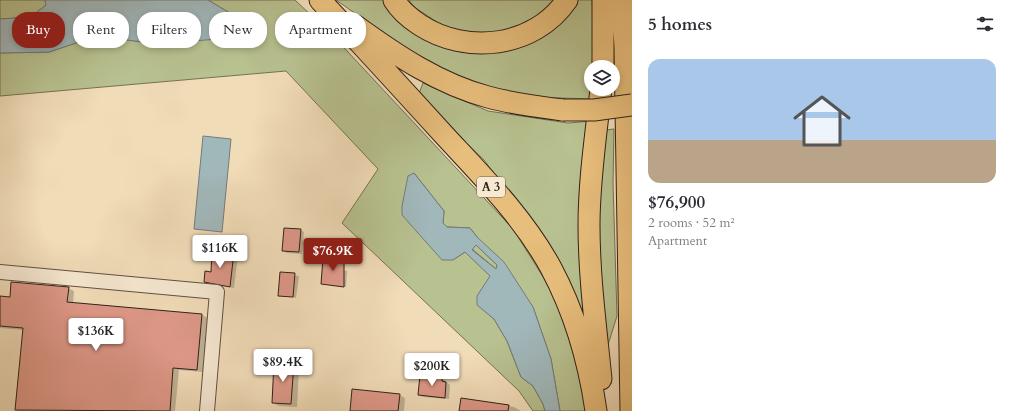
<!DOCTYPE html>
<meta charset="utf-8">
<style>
body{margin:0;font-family:Cardo,serif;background:#f2f2f3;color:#2b2b33;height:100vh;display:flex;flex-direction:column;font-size:15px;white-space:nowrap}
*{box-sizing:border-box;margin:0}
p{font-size:13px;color:#7c7c81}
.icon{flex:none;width:22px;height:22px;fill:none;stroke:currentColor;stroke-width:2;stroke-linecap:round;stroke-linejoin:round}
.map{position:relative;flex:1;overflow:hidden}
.details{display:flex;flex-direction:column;background:#fff;width:380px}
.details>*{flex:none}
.top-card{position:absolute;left:12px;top:12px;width:380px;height:36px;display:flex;gap:8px}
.controls{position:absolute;left:584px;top:60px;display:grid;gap:8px}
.controls a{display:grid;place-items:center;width:36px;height:36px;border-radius:50%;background:#fff;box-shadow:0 2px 6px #0003;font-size:20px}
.price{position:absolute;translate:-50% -34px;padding:0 9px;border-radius:4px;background:#fff;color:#222;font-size:13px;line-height:26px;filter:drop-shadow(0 1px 2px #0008)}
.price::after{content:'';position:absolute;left:50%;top:24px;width:12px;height:9px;margin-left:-6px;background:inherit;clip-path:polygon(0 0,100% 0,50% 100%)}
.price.active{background:#8f2418;color:#fff}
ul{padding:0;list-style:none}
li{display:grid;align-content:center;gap:8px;height:212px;padding:0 16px}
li+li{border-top:1px solid #e1e1e2}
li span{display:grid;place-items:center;height:124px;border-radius:12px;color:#555}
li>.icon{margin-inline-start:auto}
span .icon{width:72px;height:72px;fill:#fffc;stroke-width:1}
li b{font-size:17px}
h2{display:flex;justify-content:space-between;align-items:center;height:48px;padding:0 16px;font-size:17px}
.chip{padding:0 14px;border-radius:16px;background:#fff;box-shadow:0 2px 6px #0003;font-size:14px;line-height:36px}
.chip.active{background:#8f2418;color:#fff}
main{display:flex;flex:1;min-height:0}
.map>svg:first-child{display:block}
.green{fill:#b8c190;stroke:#747154}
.water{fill:#a1b8bb;stroke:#737c7a;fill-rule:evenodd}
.shadow{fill:#0003}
.building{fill:#de9888;stroke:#2f2119}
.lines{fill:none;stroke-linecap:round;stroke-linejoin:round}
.minor-casing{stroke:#605041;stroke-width:16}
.highway-casing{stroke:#2f2119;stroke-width:23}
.minor{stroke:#f6e8d1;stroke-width:14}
.highway{stroke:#e8be7c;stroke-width:21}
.highway-bridge-casing{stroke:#2f2119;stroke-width:23;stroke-linecap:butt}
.highway-bridge{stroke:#e8be7c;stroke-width:21}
.labels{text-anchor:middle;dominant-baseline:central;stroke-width:3.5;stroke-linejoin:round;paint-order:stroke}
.shield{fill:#f6e8d1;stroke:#6b5d50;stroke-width:1}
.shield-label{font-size:12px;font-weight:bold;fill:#2f2119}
</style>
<main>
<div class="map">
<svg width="632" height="411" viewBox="0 0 632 411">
<rect width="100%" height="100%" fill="#f1dcb8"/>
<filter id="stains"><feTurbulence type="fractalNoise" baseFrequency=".005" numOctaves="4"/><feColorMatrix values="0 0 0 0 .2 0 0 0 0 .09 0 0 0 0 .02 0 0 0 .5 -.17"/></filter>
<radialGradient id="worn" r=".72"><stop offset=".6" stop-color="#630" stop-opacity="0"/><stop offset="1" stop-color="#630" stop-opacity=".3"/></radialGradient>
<!-- green -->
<path class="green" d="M0 0H45L46 5 31 17 0 19Z
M208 0H295L334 37 513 229 557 299 572 333 589 411H560L551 359 533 307 470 228 447 227 443 223 444 211 414 173 453 260 465 252 491 276 478 296V305L494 319 507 341 521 377 533 386 543 404 545 411H533L519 391 342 223 378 169 286 71 0 96V53L49 52 97 36 158 44 255 28Z
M336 0H389L428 40 461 52 500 53 529 42 573 0H592L595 67H591V89L594 99 529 97 479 85 425 62Z
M409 0H556L535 20 510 30 484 35 451 31 414 7Z
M423 83 488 111 568 123 592 121 588 326 584 328 556 255 484 160 418 96Z
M614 129 613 183 617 316 607 348 598 265V194L606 130Z
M476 245 497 265 496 269 472 249Z"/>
<!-- water -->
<path class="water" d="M45 0H208L255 28 253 36 158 44 97 36 49 52 0 53V19L31 17 46 5Z
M203 136 231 139 222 232 194 229Z
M414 173 444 211 443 223 447 227 470 228 477 237 504 262 533 307 551 359 560 411H545L543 404 533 386 521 377 507 341 494 319 477 305V296L490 276 465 252 453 260H442L402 215V206L408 176ZM476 245 497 265 496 269 472 250Z"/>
<!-- shadow -->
<path class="shadow" d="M300 230 304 232 302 254 287 253 283 251Z
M213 251 234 253 238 255 234 288 205 282 212 273Z
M344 260 345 261 344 270 347 271 346 287 323 284Z
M281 273 299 276 296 298 279 295Z
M68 288 74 291 73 303 202 315 208 318 203 372 179 370 175 411H19L16 409 23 330 0 328V297L11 298Z
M293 364 299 368 297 407 279 406 273 403Z
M442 378 450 385 449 399 423 397 419 395Z
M399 395 405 398 404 411H351Z
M462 399 514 407 521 411H460Z"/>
<!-- building -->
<path class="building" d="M284 228 301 229 299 252 282 251Z
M212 250 234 252 230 287 204 282 205 271 211 272Z
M323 258 344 259V287L321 284Z
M280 272 295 273 293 297 278 296Z
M11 282 69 287 67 302 202 314 197 370 173 368 170 411 15 410 23 328 0 326V296L10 297Z
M274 362 294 363 291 404 272 403Z
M420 375 442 377V381L446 382 445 398 418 395Z
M352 389 400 394 398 411H350Z
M461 398 509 405 508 411H459Z"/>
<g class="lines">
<defs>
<path id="minor" d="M0 272 217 292 207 411"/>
<path id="highway" d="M320 0C362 45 404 91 445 136 483 177 524 218 551 268 574 311 589 362 596 411
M394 0C400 10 411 19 420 25 466 55 534 48 567 0
M603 0V67
M622 0 625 47 631 411
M356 26C396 55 439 84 488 97 513 104 538 107 563 110
M601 89C596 134 589 180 589 225 589 277 596 328 601 379"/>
</defs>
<!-- minor casing -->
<use href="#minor" class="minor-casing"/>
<!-- highway casing -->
<use href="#highway" class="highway-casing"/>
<!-- minor -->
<use href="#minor" class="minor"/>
<!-- highway -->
<use href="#highway" class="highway"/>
<defs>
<path id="highway-bridge" d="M563 110H594L632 105"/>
</defs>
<!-- highway-bridge casing -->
<use href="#highway-bridge" class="highway-bridge-casing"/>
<!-- highway-bridge -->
<use href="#highway-bridge" class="highway-bridge"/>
</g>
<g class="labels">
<!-- shield labels -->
<rect class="shield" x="477" y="177" width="28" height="20" rx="3"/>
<g class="shield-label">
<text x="491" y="187">A 3</text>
</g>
</g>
<rect width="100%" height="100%" filter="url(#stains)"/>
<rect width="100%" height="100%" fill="url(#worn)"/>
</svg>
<div class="controls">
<a><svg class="icon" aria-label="layers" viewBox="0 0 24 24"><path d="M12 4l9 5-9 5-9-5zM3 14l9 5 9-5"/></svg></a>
</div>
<b class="price" style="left:220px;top:269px">$116K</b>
<b class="price active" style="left:333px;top:272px">$76.9K</b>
<b class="price" style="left:96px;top:352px">$136K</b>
<b class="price" style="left:283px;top:383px">$89.4K</b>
<b class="price" style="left:432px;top:387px">$200K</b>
<div class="top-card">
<a class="chip active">Buy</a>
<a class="chip">Rent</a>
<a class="chip">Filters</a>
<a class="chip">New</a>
<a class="chip">Apartment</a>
</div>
</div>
<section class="details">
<h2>5 homes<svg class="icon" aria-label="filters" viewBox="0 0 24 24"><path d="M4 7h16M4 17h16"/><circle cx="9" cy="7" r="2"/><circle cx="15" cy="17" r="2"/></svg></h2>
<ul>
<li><span style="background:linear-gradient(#a9c7e8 65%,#b9a48a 0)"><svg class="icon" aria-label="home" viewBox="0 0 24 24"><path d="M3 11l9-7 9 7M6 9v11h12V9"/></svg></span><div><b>$76,900</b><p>2 rooms · 52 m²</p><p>Apartment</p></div></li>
</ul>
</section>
</main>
